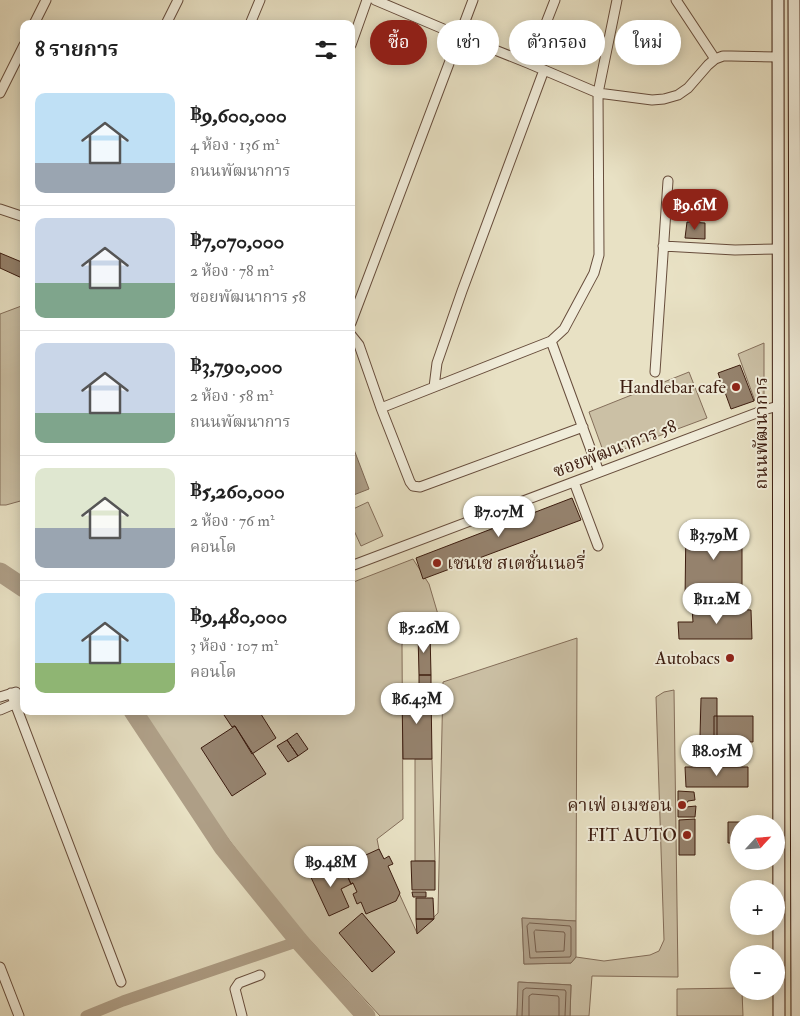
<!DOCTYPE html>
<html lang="th">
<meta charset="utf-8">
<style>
body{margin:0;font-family:"IM FELL Double Pica","Noto Serif Thai",serif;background:#f6f6f6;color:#222;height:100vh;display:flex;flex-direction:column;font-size:19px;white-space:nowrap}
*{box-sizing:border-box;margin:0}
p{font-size:16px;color:#767676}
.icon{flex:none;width:28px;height:28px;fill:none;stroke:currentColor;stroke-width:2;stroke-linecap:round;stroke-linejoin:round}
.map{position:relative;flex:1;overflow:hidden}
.drawer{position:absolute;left:20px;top:20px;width:335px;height:695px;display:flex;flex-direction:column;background:#fff;border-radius:10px;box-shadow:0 2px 12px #0003}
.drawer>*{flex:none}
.guide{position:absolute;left:370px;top:20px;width:355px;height:45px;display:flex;gap:10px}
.needle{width:32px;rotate:64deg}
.controls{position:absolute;left:730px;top:815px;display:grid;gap:10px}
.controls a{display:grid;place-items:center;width:55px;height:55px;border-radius:50%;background:#fff;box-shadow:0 2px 12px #0003;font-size:25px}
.price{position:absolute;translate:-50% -42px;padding:0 11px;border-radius:18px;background:#fff;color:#222;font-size:16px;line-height:32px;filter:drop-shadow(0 1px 2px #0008)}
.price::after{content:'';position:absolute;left:50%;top:30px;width:15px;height:11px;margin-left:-8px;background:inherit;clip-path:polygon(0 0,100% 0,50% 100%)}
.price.active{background:#8f2418;color:#fff}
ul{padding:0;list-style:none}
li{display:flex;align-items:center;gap:15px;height:125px;padding:0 15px}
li+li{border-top:1px solid #e0e0e0}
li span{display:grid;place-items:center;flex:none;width:140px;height:100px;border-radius:10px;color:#555}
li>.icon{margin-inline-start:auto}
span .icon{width:60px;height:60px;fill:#fffc;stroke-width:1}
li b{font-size:21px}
h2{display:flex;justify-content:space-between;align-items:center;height:60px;padding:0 15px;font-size:21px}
.pill{padding:0 18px;border-radius:22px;background:#fff;box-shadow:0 2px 12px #0003;font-size:18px;line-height:45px}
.pill.active{background:#8f2418;color:#fff}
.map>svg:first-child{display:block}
.green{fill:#cbc0a5;stroke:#846e5a}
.water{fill:#ae9e86;stroke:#806a56}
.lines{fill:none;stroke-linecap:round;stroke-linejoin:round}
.shore{stroke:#755d4a;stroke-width:1}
.canal{stroke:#ae9e86;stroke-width:11}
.river{stroke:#ae9e86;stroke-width:19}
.building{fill:#95826d;stroke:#3c1c0f}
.minor-casing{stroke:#674d3c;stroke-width:11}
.secondary-casing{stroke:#3c1c0f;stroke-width:13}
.minor{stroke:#f0ecd9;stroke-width:9}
.secondary{stroke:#f0ecd9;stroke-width:11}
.poi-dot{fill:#8f2418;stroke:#f0ecd9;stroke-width:2}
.labels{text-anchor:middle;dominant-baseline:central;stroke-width:4;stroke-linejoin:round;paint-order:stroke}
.poi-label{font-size:18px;fill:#3c1c0f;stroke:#f0ecd9;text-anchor:end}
.street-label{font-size:18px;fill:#3c1c0f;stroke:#f0ecd9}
</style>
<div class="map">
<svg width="800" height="1016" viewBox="0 0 800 1016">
<rect width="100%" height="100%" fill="#e8e1c4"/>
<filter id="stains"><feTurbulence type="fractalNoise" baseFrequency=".004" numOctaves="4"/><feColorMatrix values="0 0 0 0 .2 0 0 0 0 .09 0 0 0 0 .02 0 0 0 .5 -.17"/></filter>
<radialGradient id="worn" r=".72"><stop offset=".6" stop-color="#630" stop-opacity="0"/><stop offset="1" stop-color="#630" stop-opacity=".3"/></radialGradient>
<!-- green -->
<path class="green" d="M24 305V500L6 505H0V314Z
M764 343V398L755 401 738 354Z
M689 372 707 418 605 456 589 412Z
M368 502 383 536 361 546 351 524V510Z
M413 559 429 584 442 628 402 644 403 819 377 839 379 849 417 933 438 913 443 682 577 638 576 921 522 918 524 964 571 963 576 957 604 961 650 955 659 951 664 940 656 697 664 692 674 690 678 977 592 976 589 1016H570L571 985 519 982 517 1016H380L296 925 256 876 187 784 140 711H351V583Z
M415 759H432L435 861H415Z
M739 988V991H742L743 1016H677V989Z"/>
<!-- water -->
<path class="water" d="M353 447 369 489 351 496V448Z
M522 918 576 921V957L571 963 524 964Z
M518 982 571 985 570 1016H517Z"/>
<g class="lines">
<!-- shore -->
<path class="shore" d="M530 923 570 926 571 928V955L570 957 530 958 527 926Z
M536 930 564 932 565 934 564 951 536 952 534 932Z
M522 1016 523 990 526 988 565 990 566 992 565 1016
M529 1016V996L532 994 558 996 559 998V1016"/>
<!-- canal -->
<path class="canal" d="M86 1016 123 1001 299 941"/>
<!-- river -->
<path class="river" d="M0 572 24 588
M133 711 223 847 299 941 366 1016"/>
</g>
<!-- building -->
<path class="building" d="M687 222 705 223V239L685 238Z
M0 253 24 263V279L0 268Z
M740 365 754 401 731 409 718 373Z
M572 498 581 520 423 579 416 558Z
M686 522H742V599H685Z
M692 608 751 610 752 639H679L678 622H693Z
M418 633H430L431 675H419Z
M419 675H431V691H419Z
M431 691 432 759H403L402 692Z
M701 698H717V737L700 736Z
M224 711H259L276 738 252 754 235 726H234L232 727 222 712Z
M714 716H753V742L714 741Z
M235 726 266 774 232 796 201 748Z
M297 733 308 749 298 756 287 740Z
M287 740 298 756 288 762 277 746Z
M685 767H748V787H686Z
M678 791 694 792 695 800 688 801 687 803H685L686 807 696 806 695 817H678Z
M695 819V855H679V820Z
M728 822H754L755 824H739V843H728Z
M379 849 384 859 389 856 393 864 388 866 400 893 396 901 366 914 361 902 357 904 353 894 357 892 353 883 351 884 344 869 340 872 338 869 341 862 340 858H342L344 862 356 856 357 859Z
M324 862a8 8 0 1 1 16 0a8 8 0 1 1-16 0Z
M411 861H435V890H412Z
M324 864 326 867 330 870 338 869 340 872 344 869 351 884 353 883 341 889 349 907 329 916 308 871Z
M412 892H426V897H413Z
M416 898H433L434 919H416Z
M362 913 395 952 372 972 339 933Z
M416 919H434L417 934Z"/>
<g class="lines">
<defs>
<path id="minor" d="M375 0 460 36 530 64 598 93 652 100 664 99 678 95 688 88 708 65 715 59 723 56H731L778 57
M676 0 715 59
M34 24 46 0
M166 24 178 0
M250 24 260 0
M351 45 367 0
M530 64 555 0
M0 93 24 45
M0 209 24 217
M663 246 735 250 778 249
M351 323 473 0
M351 335 359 345 381 408 410 482 413 486 420 487 583 427
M655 372 668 181
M434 387 437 363 462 291 544 70
M381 408 551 341
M599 472 551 341 564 329 594 273 599 255 598 93 617 0
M574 482 598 546
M351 566 767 409 779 406
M11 693 121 982
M0 697 16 692
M0 710 14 704 24 694
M0 967 19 1016
M242 1016 235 989 239 983 260 975"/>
<path id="secondary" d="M778 0 779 1016
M794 0 797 1016"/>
</defs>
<!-- minor casing -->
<use href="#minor" class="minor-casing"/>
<!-- secondary casing -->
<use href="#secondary" class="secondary-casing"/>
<!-- minor -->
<use href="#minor" class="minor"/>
<!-- secondary -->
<use href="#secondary" class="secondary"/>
</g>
<!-- markers -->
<g class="poi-dot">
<circle cx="736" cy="387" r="5"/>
<circle cx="437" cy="563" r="5"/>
<circle cx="730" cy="658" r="5"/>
<circle cx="682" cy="805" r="5"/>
<circle cx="687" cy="835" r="5"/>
</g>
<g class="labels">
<!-- poi labels -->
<g class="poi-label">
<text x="726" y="387">Handlebar cafe</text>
<text x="447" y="563" text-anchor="start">เซนเซ สเตชั่นเนอรี่</text>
<text x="720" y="658">Autobacs</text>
<text x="672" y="805">คาเฟ่ อเมซอน</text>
<text x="677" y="835">FIT AUTO</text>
</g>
<!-- street labels -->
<g class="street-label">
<text transform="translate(761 433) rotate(-90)">ถนนพัฒนาการ</text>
<text transform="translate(615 449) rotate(-21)">ซอยพัฒนาการ 58</text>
</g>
</g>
<rect width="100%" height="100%" filter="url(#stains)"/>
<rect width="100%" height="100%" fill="url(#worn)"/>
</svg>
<div class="controls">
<a><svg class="needle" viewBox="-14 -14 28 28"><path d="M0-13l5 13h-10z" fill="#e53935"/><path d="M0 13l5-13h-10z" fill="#767676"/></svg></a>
<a>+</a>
<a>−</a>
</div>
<b class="price active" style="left:695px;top:231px">฿9.6M</b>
<b class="price" style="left:499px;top:538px">฿7.07M</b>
<b class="price" style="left:714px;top:561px">฿3.79M</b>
<b class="price" style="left:717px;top:625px">฿11.2M</b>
<b class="price" style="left:424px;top:654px">฿5.26M</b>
<b class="price" style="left:417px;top:725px">฿6.43M</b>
<b class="price" style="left:717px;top:777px">฿8.05M</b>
<b class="price" style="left:331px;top:888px">฿9.48M</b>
<div class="guide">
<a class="pill active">ซื้อ</a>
<a class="pill">เช่า</a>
<a class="pill">ตัวกรอง</a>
<a class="pill">ใหม่</a>
</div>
<section class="drawer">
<h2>8 รายการ<svg class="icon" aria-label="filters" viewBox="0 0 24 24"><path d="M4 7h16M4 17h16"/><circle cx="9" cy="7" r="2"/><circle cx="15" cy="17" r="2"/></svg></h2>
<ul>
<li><span style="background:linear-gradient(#bfe0f5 70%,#9aa5b1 0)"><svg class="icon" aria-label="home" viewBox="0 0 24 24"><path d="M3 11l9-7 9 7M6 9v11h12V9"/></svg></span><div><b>฿9,600,000</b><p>4 ห้อง · 136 m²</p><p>ถนนพัฒนาการ</p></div></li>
<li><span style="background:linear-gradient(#c9d6e8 65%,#7fa58c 0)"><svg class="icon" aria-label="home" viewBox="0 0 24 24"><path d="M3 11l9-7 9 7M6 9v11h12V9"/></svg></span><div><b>฿7,070,000</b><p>2 ห้อง · 78 m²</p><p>ซอยพัฒนาการ 58</p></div></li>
<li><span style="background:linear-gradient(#c9d6e8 70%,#7fa58c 0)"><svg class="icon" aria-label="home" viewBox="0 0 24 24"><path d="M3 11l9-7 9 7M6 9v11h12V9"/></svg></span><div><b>฿3,790,000</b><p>2 ห้อง · 58 m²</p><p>ถนนพัฒนาการ</p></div></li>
<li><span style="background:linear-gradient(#dfe7d0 60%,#9aa5b1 0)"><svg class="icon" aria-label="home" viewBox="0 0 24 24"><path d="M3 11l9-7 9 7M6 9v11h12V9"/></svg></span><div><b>฿5,260,000</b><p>2 ห้อง · 76 m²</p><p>คอนโด</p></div></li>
<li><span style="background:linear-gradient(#bfe0f5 70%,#8fb573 0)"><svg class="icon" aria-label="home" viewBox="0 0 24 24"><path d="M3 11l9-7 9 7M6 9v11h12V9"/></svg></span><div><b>฿9,480,000</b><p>3 ห้อง · 107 m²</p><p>คอนโด</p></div></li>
</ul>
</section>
</div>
